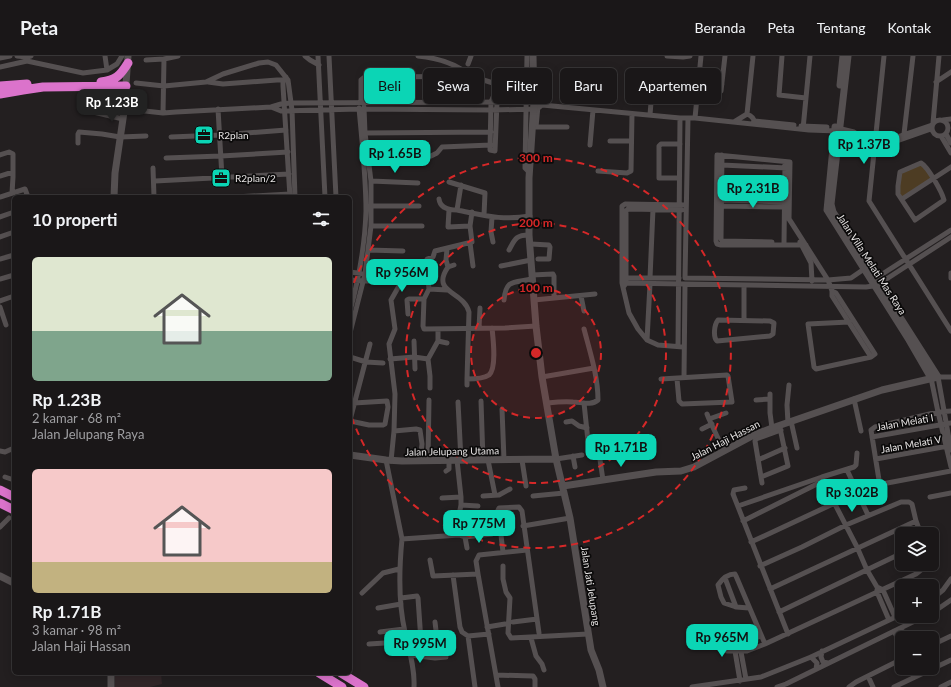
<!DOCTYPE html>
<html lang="id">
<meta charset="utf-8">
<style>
body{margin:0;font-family:Lato,sans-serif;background:#272425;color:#f1f3f6;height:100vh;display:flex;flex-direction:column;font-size:15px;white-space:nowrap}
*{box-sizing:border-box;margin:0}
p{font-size:13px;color:#9f9fa2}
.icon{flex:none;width:22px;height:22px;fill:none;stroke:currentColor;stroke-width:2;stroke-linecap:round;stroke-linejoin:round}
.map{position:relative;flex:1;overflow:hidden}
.sheet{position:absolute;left:12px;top:139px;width:340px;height:480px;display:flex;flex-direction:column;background:#1a1718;border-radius:6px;box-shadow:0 2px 10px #0003,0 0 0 1px #383637}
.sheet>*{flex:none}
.hud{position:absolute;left:364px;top:12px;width:380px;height:36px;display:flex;gap:8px}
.controls{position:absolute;left:895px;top:471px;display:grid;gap:8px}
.controls a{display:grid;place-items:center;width:44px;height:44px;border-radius:6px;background:#1a1718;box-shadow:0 2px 10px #0003,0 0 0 1px #383637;font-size:20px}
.price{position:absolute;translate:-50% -34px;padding:0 9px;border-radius:8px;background:#0bd5b5;color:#111;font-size:13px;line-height:26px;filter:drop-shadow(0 1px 2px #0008)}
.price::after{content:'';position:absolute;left:50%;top:24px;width:12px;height:9px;margin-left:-6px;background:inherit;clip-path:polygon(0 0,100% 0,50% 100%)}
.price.current{background:#222;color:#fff}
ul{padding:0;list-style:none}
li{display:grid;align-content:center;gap:8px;height:212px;padding:0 20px}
li span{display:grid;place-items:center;height:124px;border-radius:6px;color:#555}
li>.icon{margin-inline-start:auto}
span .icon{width:72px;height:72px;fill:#fffc;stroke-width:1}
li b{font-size:17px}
h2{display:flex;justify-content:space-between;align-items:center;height:48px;padding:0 20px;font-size:17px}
.chip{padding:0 14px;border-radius:6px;background:#1a1718;box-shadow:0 2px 10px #0003,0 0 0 1px #383637;font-size:14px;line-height:36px}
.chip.current{background:#0bd5b5;color:#111}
header{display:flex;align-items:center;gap:24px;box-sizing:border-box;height:56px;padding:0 20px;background:#1a1718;border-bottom:1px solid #383637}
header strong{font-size:19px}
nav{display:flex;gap:22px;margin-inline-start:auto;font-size:14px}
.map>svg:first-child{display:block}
.built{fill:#312628}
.green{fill:#4d3c23}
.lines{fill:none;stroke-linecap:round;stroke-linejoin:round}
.street{stroke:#555051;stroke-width:5}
.secondary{stroke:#555051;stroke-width:7}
.highway{stroke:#db73cb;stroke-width:9}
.ring{fill:none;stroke:#d62828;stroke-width:2;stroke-dasharray:7 5}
.labels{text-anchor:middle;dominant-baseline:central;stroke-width:3.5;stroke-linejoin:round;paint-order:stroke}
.poi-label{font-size:10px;fill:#e6e3e3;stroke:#0b0a0a;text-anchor:start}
.street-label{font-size:10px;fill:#e6e3e3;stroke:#0b0a0a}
.centre{fill:#d62828;stroke:#0b0a0a;stroke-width:2}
.ring-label{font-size:12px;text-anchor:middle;font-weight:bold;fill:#d62828;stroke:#0b0a0a;stroke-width:3.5;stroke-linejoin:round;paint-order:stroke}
</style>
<header>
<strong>Peta</strong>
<nav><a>Beranda</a><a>Peta</a><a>Tentang</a><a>Kontak</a></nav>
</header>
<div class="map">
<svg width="951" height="631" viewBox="0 0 951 631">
<rect width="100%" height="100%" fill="#231f20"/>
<!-- built -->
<path class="built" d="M115 617H161L162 628 150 631H115Z"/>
<!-- green -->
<path class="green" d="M923 107 933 123 902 143 898 138 899 118Z"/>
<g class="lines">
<!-- street -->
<path class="street" d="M17 0 27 1 31 0
M105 0 107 14
M305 0 310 4 319 9
M318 0 325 141
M329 0 336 141
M418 0C437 2 457 8 471 20
M527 0 525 112 529 116
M667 0 683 1 690 0
M782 0 779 39 806 42
M884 0 869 145 951 275
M0 2 10 0
M164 3 178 0
M146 4 164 3 163 57
M468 8 471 0
M0 11 27 5 83 17 107 14 117 8 122 0
M286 21 283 24V30L290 141
M208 26 223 28 277 24H285
M699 26 722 28
M936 26 951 16
M136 27 164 30 206 26 223 18 259 7 268 6 276 9 288 24 292 54 295 141
M639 33 652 34
M698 33 719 36 721 35 725 0
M361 46V24L366 20 375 22 381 26 388 25 394 21 471 20 493 27C496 32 495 40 497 46L495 95 490 94 491 46 494 39
M538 50 536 71H567
M271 51 281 55 359 53 491 54 537 53 542 49
M218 53 222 121
M136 54 163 57 176 56 271 51 281 48 291 47 534 46 538 47 542 49 680 62H695L809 74 838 75
M89 55 123 63
M747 58 753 0
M650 59 653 21
M688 62 685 222 828 224 851 222 867 211
M695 62 701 0
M932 72a8 8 0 1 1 16 0a8 8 0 1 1-16 0Z
M943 64 951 63
M755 65 794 69
M734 66 747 58C752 60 755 63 754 68
M933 67 939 0
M801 70 827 71
M837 72 854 76 874 89 932 69
M803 73 810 0
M365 77 491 76
M904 78 913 0
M946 78 951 87
M941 80 951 97
M171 81 220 79 286 74
M610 85H631
M78 87V78L79 76 102 78 120 81 146 80
M835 88H845L874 93 931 73
M590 89 593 54
M0 99 9 96 13 98V121L12 137
M722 99 721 183 722 185 772 186
M166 102 221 100 288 96
M369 102 431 100 437 97 442 91 491 89
M921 107C928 111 942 136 944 144L915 164 898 138V130L900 116Z
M722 109 787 112
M153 112 154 141
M598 115 627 117 631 115 632 58
M0 120 13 116
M679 122H659V90L661 88H680
M155 125 289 118
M371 125 418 127
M449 126 485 137 484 159
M461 129 457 154C483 159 502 165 530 160
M0 141 25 133 28 141
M235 141 290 138
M439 143C440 152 448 154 457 154
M902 143 951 111
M722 144 784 146
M370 150H419
M722 150 784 151
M449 154 448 171 470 170
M0 161 14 156
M492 161 491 176 493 186
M371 170H422
M0 181 14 176
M800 186 811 207 812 225
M470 187 473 210
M784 187 785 106
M531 188 549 189 550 191 549 203H538
M806 189H721L717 188 716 185 717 99 790 106 789 163 791 166 828 224 832 235V240L871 301
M447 193 446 204 448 211C430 237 464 235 469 256L467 323
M368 194 403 195
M509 194C515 183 516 179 529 179
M0 203 14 199
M501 210 531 204
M448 211 454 209
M427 212 429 233 447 234
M350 216 365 218H397
M951 217V222
M532 219 553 218 554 220V242
M624 222H679
M650 222 653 153
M0 223 14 219
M350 224 385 226
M873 224 951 174
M622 227 866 231 873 230 885 224 951 181
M624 230 626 227V155L628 153 682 154
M429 233 424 243 423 270 424 273 505 272 536 270
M832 235 836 237 875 298 871 301 816 313 814 311 808 268 849 266
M581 240 584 255
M504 244C506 223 513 227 532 223
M534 244 595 238
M0 245 14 240
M0 251 6 269
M350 255C359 222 365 189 366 155 366 121 362 86 359 52
M408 258 407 244 409 243H424
M718 264 770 265 774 267 773 278 770 280 717 285C713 281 714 269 718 264Z
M744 264V230
M479 272 480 252
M350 277 365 218 371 170V125L365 77 364 51
M647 284 650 228
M414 285 415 313
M438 285 447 287
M678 291 680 62
M683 291 658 289 647 284 638 273 629 257 622 227V150L625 148 686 149
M350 301 366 306 383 307
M390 303 414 301 428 303
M542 321 594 312
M684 321 685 229
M951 321H938L951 394
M931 322 938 356 951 411
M661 323 727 319 728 320 732 346 682 348 679 345 677 323
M467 329V323C474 323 483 323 489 319 497 312 493 282 492 272
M430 332V320L428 303 438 285V273
M770 338V357L772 372
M854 343 861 375
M756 344 770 343
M481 345 483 404
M458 346 461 404
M547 347C556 346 565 345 573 346 581 346 591 350 598 344 598 320 590 296 584 273
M584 347 588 385
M502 353 504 404
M951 355 938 356 875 371 871 374 879 424 882 428 951 415
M707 358 709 363 726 357
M709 363 724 395
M350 364 370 288
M350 365 369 369H383L385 368 388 351 387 345 354 347
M791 365 797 392
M566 366 572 365 579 370 587 372
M788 367 787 349 789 329
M702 373 712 368
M394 375 416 373 420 374 422 388 420 405
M872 381 951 367
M0 395 5 396 14 392
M599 397 603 424
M573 400 575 411
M556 403 582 399
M876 403 948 390
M386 404 402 483
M428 404 429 344
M457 404 461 441V449L478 450
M488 404 495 439
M522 404 526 430
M758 404 785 392
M391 405 394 375 395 338 389 288 395 273 391 244 407 216 410 214 427 212V203L433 201 435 195 472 186 470 170 472 156
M847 414 868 459
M446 415 449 413V405
M5 421 14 424
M761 421 788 410 780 372
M822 421 823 425 857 491 867 514 877 531 883 534 895 561
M762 427 755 385 756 383 781 374
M745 432 734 434 733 438 788 578
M483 440 499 439 510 433
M533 440 564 437
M930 441 951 437
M442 442 461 441
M738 450 822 421 854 411 856 409 857 397
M459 459 461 449
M743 465 823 425
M523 470 570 462
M0 471 9 462
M465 481 492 478
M751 486 835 447
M503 496 498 454 499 452 519 451 522 455 539 577
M430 504 433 520 478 518 498 631
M503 510V523L506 536 510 542 508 577 511 582 588 578
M760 510 802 491 846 469 901 446H909L912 448 916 465 921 478
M478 518 476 505 479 499 527 494
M453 519 460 571 462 576 468 580 475 631
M725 522 736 551
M770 533 916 465
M877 534V536L889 564
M362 537 383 517 399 513
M401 542 417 540 418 542 421 585
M932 543 943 534 951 523
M378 552 401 548
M749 552 736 551 724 547 721 541 718 529C722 523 728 518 735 518L736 520 765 588
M779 556 902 497
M932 557 951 544
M435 566 437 583
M513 566 537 563
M487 571 505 568
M901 572 905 582
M894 575 902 591
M380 576 404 573
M468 580 489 578
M761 580 727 590 726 594 727 595H747L765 588 916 518 921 514 925 508
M531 582 536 600 542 608 544 614
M369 588 449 583
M932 589 951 580
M735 595 740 625
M822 595 821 601 823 606 828 607
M741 596 746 623
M410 599 435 602 446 601
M811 601 817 607 816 613
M496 619 533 620 535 623V631
M868 620 873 631
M414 631C415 613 409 593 405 576 398 546 399 514 402 483L459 479 465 481 467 492
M692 631 761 621 811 601 902 558
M777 631 786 628 925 560
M849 631 856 626 902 603
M894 631 951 604
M941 631 951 626"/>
<!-- secondary -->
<path class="secondary" d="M533 0 534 46 529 122V179L536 270 542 321 556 403 570 462 591 594 599 614 603 631
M840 29 843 0
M835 71 827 154 909 284 931 322
M114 141 115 117 124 56 128 0
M350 399 386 404 402 405 556 403
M563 430 656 416 681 415 694 411 754 379 772 372 882 334 938 321 833 156 831 148 848 0
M0 520 14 527
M111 631V617"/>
<!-- highway -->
<path class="highway" d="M101 26C116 24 120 20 128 7
M0 30 27 28
M105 32 113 35 125 47
M0 38 23 34 43 31 126 30
M0 434 14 441
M0 447 14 454
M319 617 342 631
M341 617 364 631"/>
</g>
<!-- distance rings -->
<circle cx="536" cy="297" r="65" fill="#d62828" fill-opacity=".12"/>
<g class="ring">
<circle cx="536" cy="297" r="65"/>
<circle cx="536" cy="297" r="130"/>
<path d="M350 238A195 195 0 1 1 350 356"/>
</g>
<!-- icons -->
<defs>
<symbol id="office-square" viewBox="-11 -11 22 22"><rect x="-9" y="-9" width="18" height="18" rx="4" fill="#0bd5b5" stroke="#0b0a0a"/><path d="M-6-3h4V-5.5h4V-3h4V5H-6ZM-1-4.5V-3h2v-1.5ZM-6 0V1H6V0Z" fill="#111"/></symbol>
</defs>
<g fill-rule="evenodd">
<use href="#office-square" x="193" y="68" width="22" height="22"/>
<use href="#office-square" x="210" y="111" width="22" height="22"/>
</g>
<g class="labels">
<!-- poi labels -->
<g class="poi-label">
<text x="218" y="79">R2plan</text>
<text x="235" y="122">R2plan/2</text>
</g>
<!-- street labels -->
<g class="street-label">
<text transform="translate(872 208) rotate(57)">Jalan Villa Melati Mas Raya</text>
<text transform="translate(905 366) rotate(-10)">Jalan Melati I</text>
<text transform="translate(725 384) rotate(-27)">Jalan Haji Hassan</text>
<text transform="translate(911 388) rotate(-10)">Jalan Melati V</text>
<text transform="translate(452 395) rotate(-1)">Jalan Jelupang Utama</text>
<text transform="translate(591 530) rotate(81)">Jalan Jati Jelupang</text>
</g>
</g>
<circle cx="536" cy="297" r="6" class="centre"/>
<g class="ring-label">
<text x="536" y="106">300 m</text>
<text x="536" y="171">200 m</text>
<text x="536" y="236">100 m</text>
</g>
</svg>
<div class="controls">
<a><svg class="icon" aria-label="layers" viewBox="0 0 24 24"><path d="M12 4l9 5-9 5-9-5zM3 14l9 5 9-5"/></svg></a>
<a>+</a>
<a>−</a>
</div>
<b class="price current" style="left:112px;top:67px">Rp 1.23B</b>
<b class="price" style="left:864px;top:109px">Rp 1.37B</b>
<b class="price" style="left:395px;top:118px">Rp 1.65B</b>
<b class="price" style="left:753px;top:153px">Rp 2.31B</b>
<b class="price" style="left:402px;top:237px">Rp 956M</b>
<b class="price" style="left:621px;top:412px">Rp 1.71B</b>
<b class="price" style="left:852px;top:457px">Rp 3.02B</b>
<b class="price" style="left:479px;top:488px">Rp 775M</b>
<b class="price" style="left:722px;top:602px">Rp 965M</b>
<b class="price" style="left:420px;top:608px">Rp 995M</b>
<div class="hud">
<a class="chip current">Beli</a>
<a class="chip">Sewa</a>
<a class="chip">Filter</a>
<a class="chip">Baru</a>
<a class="chip">Apartemen</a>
</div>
<section class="sheet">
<h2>10 properti<svg class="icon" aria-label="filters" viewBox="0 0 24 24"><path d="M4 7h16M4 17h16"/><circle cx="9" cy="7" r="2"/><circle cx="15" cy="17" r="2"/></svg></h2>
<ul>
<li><span style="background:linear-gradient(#dfe7d0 60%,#7fa58c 0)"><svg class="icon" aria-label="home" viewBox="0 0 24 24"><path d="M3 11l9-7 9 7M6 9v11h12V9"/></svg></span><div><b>Rp 1.23B</b><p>2 kamar · 68 m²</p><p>Jalan Jelupang Raya</p></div></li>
<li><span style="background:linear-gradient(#f6c9c9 75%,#c2b280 0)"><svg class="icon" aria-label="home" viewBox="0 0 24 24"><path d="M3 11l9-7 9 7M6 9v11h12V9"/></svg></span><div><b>Rp 1.71B</b><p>3 kamar · 98 m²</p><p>Jalan Haji Hassan</p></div></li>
</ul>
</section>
</div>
